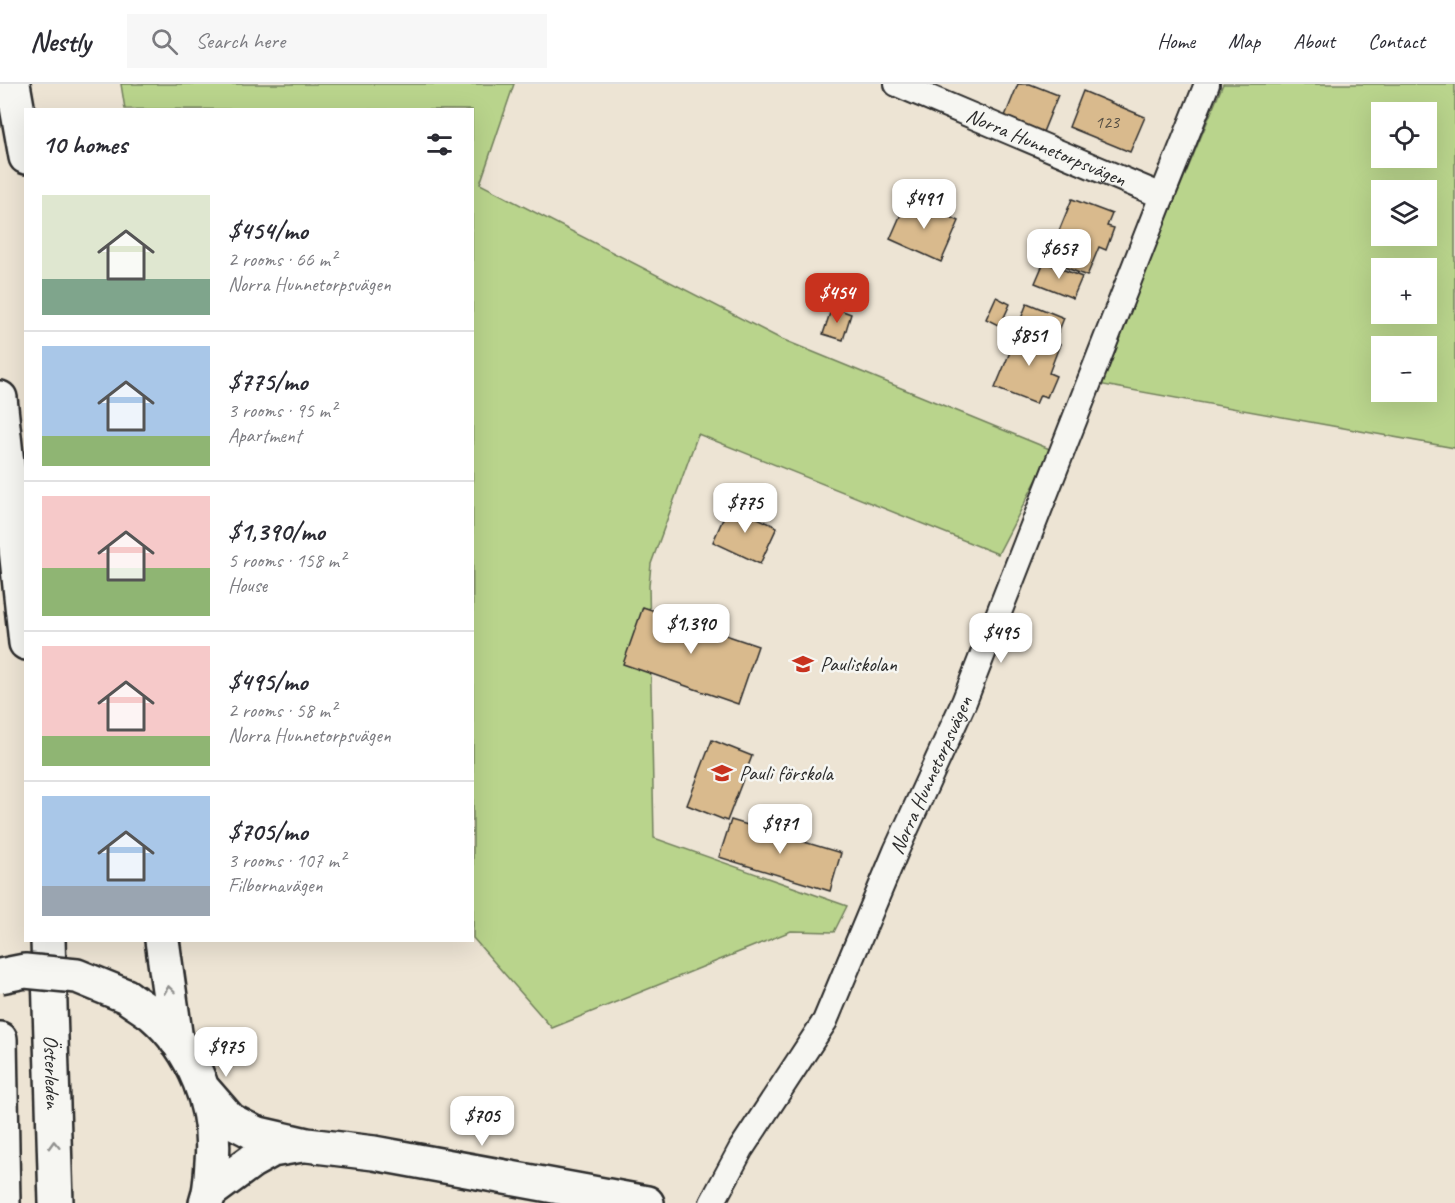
<!DOCTYPE html>
<meta charset="utf-8">
<style>
body{margin:0;font-family:Caveat,sans-serif;background:#f7f7f7;color:#2b2b33;height:100vh;display:flex;flex-direction:column;font-size:22px;white-space:nowrap}
*{box-sizing:border-box;margin:0}
p{font-size:20px;color:#7c7c81}
.icon{flex:none;width:33px;height:33px;fill:none;stroke:currentColor;stroke-width:2;stroke-linecap:round;stroke-linejoin:round}
.map{position:relative;flex:1;overflow:hidden}
.details{position:absolute;left:24px;top:24px;width:450px;height:834px;display:flex;flex-direction:column;background:#fff;border-radius:0px;box-shadow:0 6px 24px #0002}
.details>*{flex:none}
.buttons{position:absolute;left:1371px;top:18px;display:grid;gap:12px}
.buttons a{display:grid;place-items:center;width:66px;height:66px;border-radius:0px;background:#fff;box-shadow:0 6px 24px #0002;font-size:30px}
.price{position:absolute;translate:-50% -51px;padding:0 14px;border-radius:12px;background:#fff;color:#222;font-size:20px;line-height:39px;filter:drop-shadow(0 2px 3px #0008)}
.price::after{content:'';position:absolute;left:50%;top:36px;width:18px;height:14px;margin-left:-9px;background:inherit;clip-path:polygon(0 0,100% 0,50% 100%)}
.price.current{background:#c8321e;color:#fff}
ul{padding:0;list-style:none}
li{display:flex;align-items:center;gap:18px;height:150px;padding:0 18px}
li+li{border-top:2px solid #e1e1e2}
li span{display:grid;place-items:center;flex:none;width:168px;height:120px;border-radius:0px;color:#555}
li>.icon{margin-inline-start:auto}
span .icon{width:72px;height:72px;fill:#fffc;stroke-width:1}
li b{font-size:26px}
h2{display:flex;justify-content:space-between;align-items:center;height:72px;padding:0 18px;font-size:26px}
header{display:flex;align-items:center;gap:36px;box-sizing:border-box;height:84px;padding:0 30px;background:#fff;border-bottom:2px solid #e1e1e2}
header strong{font-size:28px}
nav{display:flex;gap:33px;margin-inline-start:auto;font-size:21px}
.search{width:420px;height:54px;background:#f7f7f7;display:flex;align-items:center;gap:15px;box-sizing:border-box;padding:0 21px;border-radius:0px;color:#7c7c81;font-size:22px}
.map>svg:first-child{display:block}
.green{fill:#b9d48c;stroke:#72805c;stroke-width:1.5;fill-rule:evenodd}
.building{fill:#d9ba8d;stroke:#2b2b2b;stroke-width:1.5}
.lines{fill:none;stroke-linecap:round;stroke-linejoin:round}
.street-casing{stroke:#2b2b2b;stroke-width:28}
.secondary-casing{stroke:#2b2b2b;stroke-width:38}
.primary-casing{stroke:#2b2b2b;stroke-width:38}
.street{stroke:#f6f6f2;stroke-width:24}
.secondary{stroke:#f6f6f2;stroke-width:33}
.primary{stroke:#f6f6f2;stroke-width:33}
.secondary-bridge-casing{stroke:#2b2b2b;stroke-width:38;stroke-linecap:butt}
.secondary-bridge{stroke:#f6f6f2;stroke-width:33}
.oneway{stroke:#90908e}
.labels{text-anchor:middle;dominant-baseline:central;stroke-width:5;stroke-linejoin:round;paint-order:stroke}
.number-label{font-size:18px;fill:#564f44}
.street-label{font-size:21px;fill:#2b2b2b;stroke:#f6f6f2}
.poi-label{font-size:21px;fill:#2b2b2b;stroke:#f6f6f2;text-anchor:start}
</style>
<header>
<strong>Nestly</strong>
<div class="search"><svg class="icon" aria-label="search" viewBox="0 0 24 24"><circle cx="10" cy="10" r="6"/><path d="M15 15l6 6"/></svg>Search here</div>
<nav><a>Home</a><a>Map</a><a>About</a><a>Contact</a></nav>
</header>
<div class="map">
<svg width="1455" height="1119" viewBox="0 0 1455 1119">
<rect width="100%" height="100%" fill="#ede4d4"/>
<filter id="ink" filterUnits="userSpaceOnUse"><feTurbulence type="fractalNoise" baseFrequency=".0167" numOctaves="2"/><feDisplacementMap in="SourceGraphic" scale="12" xChannelSelector="R" yChannelSelector="G"/><feConvolveMatrix kernelMatrix="1 2 1 2 8 2 1 2 1" color-interpolation-filters="sRGB"/></filter>
<g filter="url(#ink)">
<!-- green -->
<path class="green" d="M121 0H514L480 100 779 254 1052 366 998 470 698 350 651 480 649 502 654 754 847 822 834 848 791 847 552 944 473 854 472 26 125 25Z
M1223 0H1455V364L1098 300ZM1382 28H1426V74H1382ZM1382 106H1426V152H1382ZM1382 184H1426V230H1382ZM1382 262H1426V308H1382Z"/>
<!-- building -->
<path class="building" d="M1018 0H1030L1058 11 1043 48 1005 32Z
M1083 7 1145 33 1130 68 1069 43Z
M908 114 959 137 941 178 890 155Z
M1072 115 1112 130 1107 142 1114 144 1106 166 1099 163 1087 192 1047 176Z
M1044 178 1082 193 1073 214 1035 199Z
M996 213 1010 220 1000 242 986 235Z
M1027 219 1064 234 1056 254 1019 240Z
M832 223 851 230 843 256 823 250Z
M1020 244 1060 260 1049 289 1056 292 1047 313 1040 311 1036 320 995 304Z
M729 421 777 443 760 480 713 458Z
M643 523 758 562 738 620 623 580Z
M712 656 752 672 727 737 687 721Z
M731 736 841 769 830 807 719 773Z"/>
<g class="lines">
<defs>
<g id="street">
<path id="s1" d="M897 0 1162 112"/>
<path id="s2" d="M712 1119 741 1065 825 937 896 767 964 618 1162 112 1207 0"/>
</g>
<path id="secondary" d="M126 912C134 918 144 924 152 930 194 966 217 1024 212 1078 211 1092 211 1106 206 1119
M204 1006 230 1036 255 1049 307 1061 374 1069 647 1119
M210 1108 252 1077 272 1066 302 1061"/>
<g id="primary">
<path d="M13 0 26 73"/>
<path d="M0 314 26 559"/>
<path id="s3" d="M48 856 56 1119"/>
<path d="M162 856 176 956"/>
<path d="M0 955 3 1119"/>
</g>
</defs>
<!-- street casing -->
<use href="#street" class="street-casing"/>
<!-- secondary casing -->
<use href="#secondary" class="secondary-casing"/>
<!-- primary casing -->
<use href="#primary" class="primary-casing"/>
<!-- street -->
<use href="#street" class="street"/>
<!-- secondary -->
<use href="#secondary" class="secondary"/>
<!-- primary -->
<use href="#primary" class="primary"/>
<defs>
<path id="secondary-bridge" d="M0 892 25 887 77 892 126 912"/>
</defs>
<!-- secondary-bridge casing -->
<use href="#secondary-bridge" class="secondary-bridge-casing"/>
<!-- secondary-bridge -->
<use href="#secondary-bridge" class="secondary-bridge"/>
</g>
<!-- one-way arrows -->
<defs><path id="oneway-chevron" d="M-2-3.5L2.5 0L-2 3.5" fill="none" stroke-width="1.6" stroke-linecap="round" stroke-linejoin="round" transform="scale(1.5)"/></defs>
<g class="oneway">
<use href="#oneway-chevron" transform="translate(169 906) rotate(-98)"/>
<use href="#oneway-chevron" transform="translate(54 1061) rotate(-92)"/>
</g>
</g>
<!-- icons -->
<defs>
<symbol id="school-bare" viewBox="-9 -9 18 18"><path d="M0-5L7-2L0 1L-7-2ZM-4 1L0 2.5L4 1V4Q0 6-4 4Z" fill="#c8321e" stroke="#f6f6f2" stroke-width="2.5" paint-order="stroke"/></symbol>
</defs>
<g fill-rule="evenodd">
<use href="#school-bare" x="788" y="565" width="30" height="30"/>
<use href="#school-bare" x="707" y="674" width="30" height="30"/>
</g>
<g class="labels">
<!-- number labels -->
<g class="number-label">
<text x="1107" y="38">123</text>
</g>
<!-- street labels -->
<g class="street-label">
<text stroke="none"><textPath href="#s1" startOffset="162">Norra Hunnetorpsvägen</textPath></text>
<text stroke="none"><textPath href="#s2" startOffset="482">Norra Hunnetorpsvägen</textPath></text>
<text stroke="none"><textPath href="#s3" startOffset="132">Österleden</textPath></text>
</g>
<!-- poi labels -->
<g class="poi-label">
<text x="820" y="580">Pauliskolan</text>
<text x="739" y="689">Pauli förskola</text>
</g>
</g>
</svg>
<div class="buttons">
<a><svg class="icon" aria-label="locate" viewBox="0 0 24 24"><circle cx="12" cy="12" r="6"/><path d="M12 2v4M12 18v4M2 12h4M18 12h4"/></svg></a>
<a><svg class="icon" aria-label="layers" viewBox="0 0 24 24"><path d="M12 4l9 5-9 5-9-5zM3 14l9 5 9-5"/></svg></a>
<a>+</a>
<a>−</a>
</div>
<b class="price" style="left:924px;top:146px">$491</b>
<b class="price" style="left:1059px;top:196px">$657</b>
<b class="price current" style="left:837px;top:240px">$454</b>
<b class="price" style="left:1029px;top:283px">$851</b>
<b class="price" style="left:745px;top:450px">$775</b>
<b class="price" style="left:691px;top:571px">$1,390</b>
<b class="price" style="left:1001px;top:580px">$495</b>
<b class="price" style="left:780px;top:771px">$971</b>
<b class="price" style="left:226px;top:994px">$975</b>
<b class="price" style="left:482px;top:1063px">$705</b>
<section class="details">
<h2>10 homes<svg class="icon" aria-label="filters" viewBox="0 0 24 24"><path d="M4 7h16M4 17h16"/><circle cx="9" cy="7" r="2"/><circle cx="15" cy="17" r="2"/></svg></h2>
<ul>
<li><span style="background:linear-gradient(#dfe7d0 70%,#7fa58c 0)"><svg class="icon" aria-label="home" viewBox="0 0 24 24"><path d="M3 11l9-7 9 7M6 9v11h12V9"/></svg></span><div><b>$454/mo</b><p>2 rooms · 66 m²</p><p>Norra Hunnetorpsvägen</p></div></li>
<li><span style="background:linear-gradient(#a9c7e8 75%,#8fb573 0)"><svg class="icon" aria-label="home" viewBox="0 0 24 24"><path d="M3 11l9-7 9 7M6 9v11h12V9"/></svg></span><div><b>$775/mo</b><p>3 rooms · 95 m²</p><p>Apartment</p></div></li>
<li><span style="background:linear-gradient(#f6c9c9 60%,#8fb573 0)"><svg class="icon" aria-label="home" viewBox="0 0 24 24"><path d="M3 11l9-7 9 7M6 9v11h12V9"/></svg></span><div><b>$1,390/mo</b><p>5 rooms · 158 m²</p><p>House</p></div></li>
<li><span style="background:linear-gradient(#f6c9c9 75%,#8fb573 0)"><svg class="icon" aria-label="home" viewBox="0 0 24 24"><path d="M3 11l9-7 9 7M6 9v11h12V9"/></svg></span><div><b>$495/mo</b><p>2 rooms · 58 m²</p><p>Norra Hunnetorpsvägen</p></div></li>
<li><span style="background:linear-gradient(#a9c7e8 75%,#9aa5b1 0)"><svg class="icon" aria-label="home" viewBox="0 0 24 24"><path d="M3 11l9-7 9 7M6 9v11h12V9"/></svg></span><div><b>$705/mo</b><p>3 rooms · 107 m²</p><p>Filbornavägen</p></div></li>
</ul>
</section>
</div>
